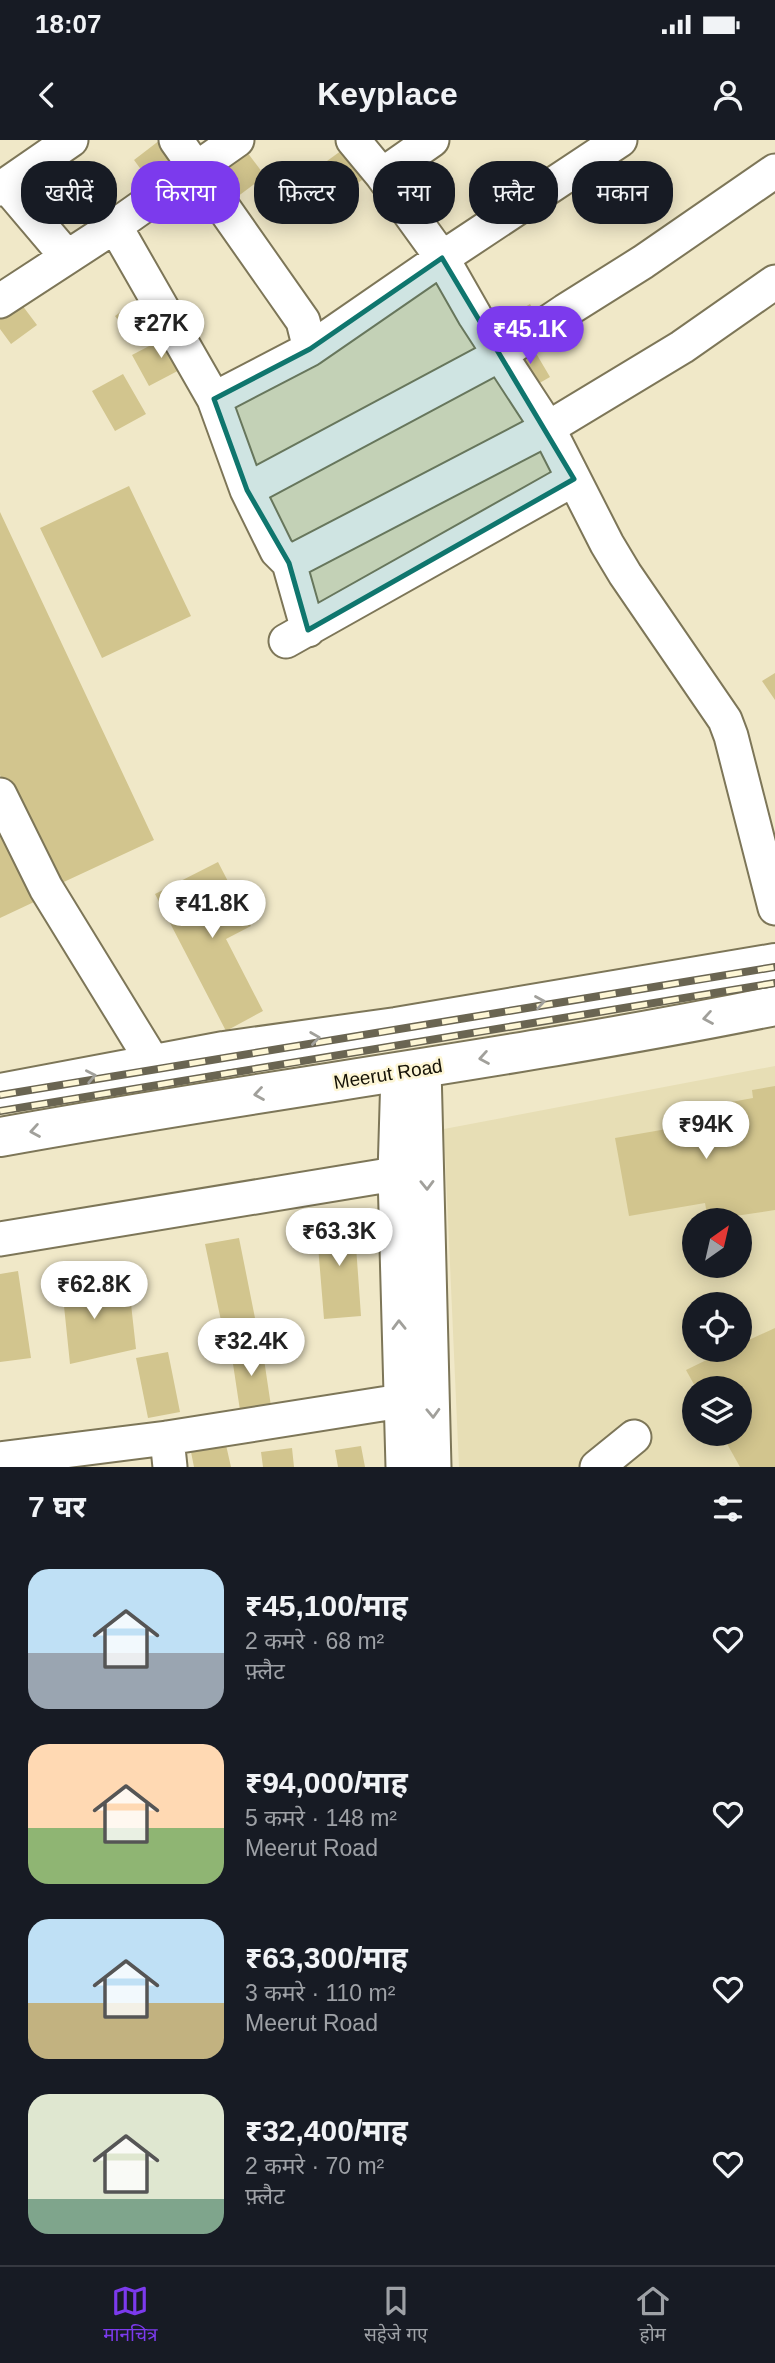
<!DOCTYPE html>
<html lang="hi">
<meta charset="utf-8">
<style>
body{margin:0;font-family:Arial,"Noto Sans Devanagari",sans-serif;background:#242831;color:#f1f3f6;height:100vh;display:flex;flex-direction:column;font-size:26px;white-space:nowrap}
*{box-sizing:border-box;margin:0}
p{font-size:23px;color:#9ea1a6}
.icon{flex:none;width:38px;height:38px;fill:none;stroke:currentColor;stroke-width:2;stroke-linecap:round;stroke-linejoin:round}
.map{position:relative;height:1327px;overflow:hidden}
.sheet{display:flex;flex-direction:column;background:#171b24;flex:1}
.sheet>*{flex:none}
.banner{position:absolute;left:21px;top:21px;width:733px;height:63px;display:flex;gap:14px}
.needle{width:46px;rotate:34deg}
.tools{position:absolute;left:682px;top:1068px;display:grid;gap:14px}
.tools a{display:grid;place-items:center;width:70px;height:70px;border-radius:50%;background:#171b24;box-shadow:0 4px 18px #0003;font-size:35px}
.price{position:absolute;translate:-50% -60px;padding:0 16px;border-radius:24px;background:#fff;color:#222;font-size:23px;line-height:46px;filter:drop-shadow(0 2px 4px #0008)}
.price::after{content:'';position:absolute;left:50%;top:42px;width:21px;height:16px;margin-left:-10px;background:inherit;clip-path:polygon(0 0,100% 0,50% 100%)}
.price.current{background:#7c3aed;color:#fff}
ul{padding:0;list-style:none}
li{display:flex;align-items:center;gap:21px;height:175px;padding:0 28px}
li span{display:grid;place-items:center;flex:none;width:196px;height:140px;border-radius:21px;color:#555}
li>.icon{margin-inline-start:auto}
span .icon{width:84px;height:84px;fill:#fffc;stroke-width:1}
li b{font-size:30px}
h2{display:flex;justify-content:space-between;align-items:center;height:84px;padding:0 28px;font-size:30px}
.chip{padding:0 24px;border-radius:28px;background:#171b24;box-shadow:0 4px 18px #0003;font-size:24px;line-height:63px}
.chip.current{background:#7c3aed;color:#fff}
.status{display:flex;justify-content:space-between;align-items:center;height:49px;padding:0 35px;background:#171b24;direction:ltr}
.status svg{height:19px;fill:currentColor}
header{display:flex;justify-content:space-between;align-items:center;height:91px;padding:0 28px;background:#171b24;font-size:32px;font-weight:700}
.menu{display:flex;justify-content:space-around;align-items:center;height:98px;border-top:2px solid #363941;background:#171b24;font-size:19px;color:#9ea1a6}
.menu a{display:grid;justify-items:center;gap:4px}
.menu .current{color:#7c3aed}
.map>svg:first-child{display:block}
.built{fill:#e7deb5;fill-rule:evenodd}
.building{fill:#d2c58e}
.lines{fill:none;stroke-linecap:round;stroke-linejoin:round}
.minor-casing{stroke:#7d7658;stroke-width:37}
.major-casing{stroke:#7d7658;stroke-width:42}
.minor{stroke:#fff;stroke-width:33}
.major{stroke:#fff;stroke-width:38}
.rail-casing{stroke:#6a6552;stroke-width:8}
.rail{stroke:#fdf6d5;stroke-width:5;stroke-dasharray:16;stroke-linecap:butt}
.oneway{stroke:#a1a09b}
.marked{fill:#0f766e;fill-opacity:0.2;stroke:#0f766e;stroke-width:5;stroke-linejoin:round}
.labels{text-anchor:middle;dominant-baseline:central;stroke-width:5;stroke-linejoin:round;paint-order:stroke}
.street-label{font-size:19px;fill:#141106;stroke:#fdf6d5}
</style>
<div class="status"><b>18:07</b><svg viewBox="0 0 49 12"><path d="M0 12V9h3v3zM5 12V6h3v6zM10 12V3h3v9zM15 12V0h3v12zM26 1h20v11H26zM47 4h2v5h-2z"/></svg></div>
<header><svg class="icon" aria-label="back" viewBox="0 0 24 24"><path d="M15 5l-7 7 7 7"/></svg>Keyplace<svg class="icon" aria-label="person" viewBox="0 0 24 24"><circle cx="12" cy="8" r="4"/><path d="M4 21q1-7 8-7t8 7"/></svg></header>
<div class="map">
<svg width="775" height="1327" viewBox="0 0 775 1327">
<rect width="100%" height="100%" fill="#f0e8c8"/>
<!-- built -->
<path class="built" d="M775 926V1327H459L444 989ZM695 1080H740V1125H695ZM695 1164H740V1209H695ZM695 1248H740V1293H695Z"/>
<!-- building -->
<path class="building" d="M160 0 185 29 156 50 134 20Z
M241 4 265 36 229 63 204 31Z
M349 5 370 34 338 58 316 29Z
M146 153 155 164 124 188 115 176Z
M16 157 37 185 11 204 0 189V169Z
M530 164 542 185 506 207 493 186Z
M172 194 189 225 149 246 132 215Z
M530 203 550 237 529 249 509 215Z
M123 234 146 274 115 291 92 251Z
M129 346 191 476 102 518 40 388Z
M0 372 154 700 53 747 0 635Z
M775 533V560L762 541Z
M0 693 34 762 0 778Z
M218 722 251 786 226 799 263 871 226 891 155 754Z
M775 946V1070L708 1080 705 1063 629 1076 615 998 690 985 687 970 753 958 752 950Z
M354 1078 361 1176 324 1179 316 1081Z
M239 1098 257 1188 224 1195 205 1104Z
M18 1131 31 1218 0 1222V1134Z
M100 1133 103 1167 131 1164 136 1209 70 1224 61 1137Z
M775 1188V1327H740L721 1293H740V1248H696L686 1230 729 1209H740V1204Z
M261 1199 272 1273 241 1277 230 1204Z
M168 1212 180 1272 148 1278 136 1218Z
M226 1305 231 1327H194L191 1312Z
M361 1306 365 1327H338L335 1310Z
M292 1308 294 1327H263L261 1312Z"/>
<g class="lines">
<defs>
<path id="minor" d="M176 0 303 181 310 209
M353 0 382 35 442 118 475 176 548 288 607 404 625 434 725 580 731 596 775 768
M382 35 432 0
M6 45 67 117
M0 49 71 0
M115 86 214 259 247 350 277 411 289 423 308 490
M0 161 115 86 237 0
M214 259 310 209 442 118 620 0
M247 350 501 214 565 171 643 122 775 31
M289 423 548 288 682 207 775 142
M286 501 574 339
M0 655 46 748 154 924
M424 928 434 1327
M398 933 395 1034 403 1327
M0 1099 395 1034
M167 1298 170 1327
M0 1319 167 1298 401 1261
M597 1327 634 1297"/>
<path id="major" d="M0 953 224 911 396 887 775 823
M0 997C258 950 518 918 775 866"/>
</defs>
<!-- minor casing -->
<use href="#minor" class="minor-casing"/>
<!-- major casing -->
<use href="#major" class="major-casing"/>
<!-- minor -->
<use href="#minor" class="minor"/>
<!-- major -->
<use href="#major" class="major"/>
<defs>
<path id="rail" d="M0 955 775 827
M0 971 775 843"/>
</defs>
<!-- rail casing -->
<use href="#rail" class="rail-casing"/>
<!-- rail -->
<use href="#rail" class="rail"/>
</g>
<!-- one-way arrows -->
<defs><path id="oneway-chevron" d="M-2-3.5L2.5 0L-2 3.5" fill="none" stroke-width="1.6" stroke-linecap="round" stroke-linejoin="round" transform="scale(1.75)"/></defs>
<g class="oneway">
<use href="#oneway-chevron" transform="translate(540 862) rotate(-10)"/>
<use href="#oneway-chevron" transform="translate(708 878) rotate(170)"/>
<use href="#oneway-chevron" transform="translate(315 898) rotate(-8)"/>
<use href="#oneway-chevron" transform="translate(484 918) rotate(170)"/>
<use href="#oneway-chevron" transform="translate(91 936) rotate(-11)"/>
<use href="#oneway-chevron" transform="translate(259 954) rotate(171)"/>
<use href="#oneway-chevron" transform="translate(35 991) rotate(170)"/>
<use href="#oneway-chevron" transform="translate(427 1045) rotate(89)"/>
<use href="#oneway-chevron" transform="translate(399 1185) rotate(-91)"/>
<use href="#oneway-chevron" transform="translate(433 1273) rotate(88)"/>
</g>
<!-- marked area -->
<path class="marked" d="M442 118 574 339 308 490 289 423 247 350 214 259 310 209Z"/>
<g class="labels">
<!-- street labels -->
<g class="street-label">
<text transform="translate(388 934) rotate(-9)">Meerut Road</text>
</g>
</g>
</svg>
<div class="tools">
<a><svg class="needle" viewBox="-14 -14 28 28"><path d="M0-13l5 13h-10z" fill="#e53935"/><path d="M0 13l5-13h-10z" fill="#9ea1a6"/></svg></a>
<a><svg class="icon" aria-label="locate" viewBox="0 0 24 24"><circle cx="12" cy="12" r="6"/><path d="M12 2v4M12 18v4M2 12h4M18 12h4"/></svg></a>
<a><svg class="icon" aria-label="layers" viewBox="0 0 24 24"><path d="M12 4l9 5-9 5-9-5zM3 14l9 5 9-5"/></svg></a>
</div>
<b class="price" style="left:161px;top:220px">₹27K</b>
<b class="price current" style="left:530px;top:226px">₹45.1K</b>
<b class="price" style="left:212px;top:800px">₹41.8K</b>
<b class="price" style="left:706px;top:1021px">₹94K</b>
<b class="price" style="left:339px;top:1128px">₹63.3K</b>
<b class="price" style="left:94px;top:1181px">₹62.8K</b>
<b class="price" style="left:251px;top:1238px">₹32.4K</b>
<div class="banner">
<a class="chip">खरीदें</a>
<a class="chip current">किराया</a>
<a class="chip">फ़िल्टर</a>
<a class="chip">नया</a>
<a class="chip">फ़्लैट</a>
<a class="chip">मकान</a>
</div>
</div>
<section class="sheet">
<h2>7 घर<svg class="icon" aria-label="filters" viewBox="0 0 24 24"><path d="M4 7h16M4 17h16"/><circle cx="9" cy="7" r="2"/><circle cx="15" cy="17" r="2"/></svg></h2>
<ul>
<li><span style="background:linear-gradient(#bfe0f5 60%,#9aa5b1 0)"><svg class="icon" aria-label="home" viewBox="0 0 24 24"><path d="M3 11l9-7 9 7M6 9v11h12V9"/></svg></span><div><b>₹45,100/माह</b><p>2 कमरे · 68 m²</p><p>फ़्लैट</p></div><svg class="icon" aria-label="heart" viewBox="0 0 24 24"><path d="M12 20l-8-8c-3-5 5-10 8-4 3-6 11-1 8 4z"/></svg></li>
<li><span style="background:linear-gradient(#ffd9b3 60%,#8fb573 0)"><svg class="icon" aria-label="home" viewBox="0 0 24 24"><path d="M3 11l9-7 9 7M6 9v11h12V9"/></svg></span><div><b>₹94,000/माह</b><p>5 कमरे · 148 m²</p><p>Meerut Road</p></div><svg class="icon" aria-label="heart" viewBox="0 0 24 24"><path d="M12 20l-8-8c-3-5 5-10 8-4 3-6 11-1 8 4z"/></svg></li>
<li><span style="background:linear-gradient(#bfe0f5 60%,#c2b280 0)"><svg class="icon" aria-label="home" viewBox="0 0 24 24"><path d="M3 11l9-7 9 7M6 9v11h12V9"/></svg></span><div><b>₹63,300/माह</b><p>3 कमरे · 110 m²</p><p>Meerut Road</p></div><svg class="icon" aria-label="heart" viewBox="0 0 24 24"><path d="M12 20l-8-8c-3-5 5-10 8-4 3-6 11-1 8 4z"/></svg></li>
<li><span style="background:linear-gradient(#dfe7d0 75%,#7fa58c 0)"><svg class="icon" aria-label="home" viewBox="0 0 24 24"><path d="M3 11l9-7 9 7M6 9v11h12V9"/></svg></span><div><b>₹32,400/माह</b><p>2 कमरे · 70 m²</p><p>फ़्लैट</p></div><svg class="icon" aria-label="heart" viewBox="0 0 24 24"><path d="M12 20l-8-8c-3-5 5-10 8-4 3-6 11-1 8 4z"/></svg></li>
</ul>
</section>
<nav class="menu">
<a class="current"><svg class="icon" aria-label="map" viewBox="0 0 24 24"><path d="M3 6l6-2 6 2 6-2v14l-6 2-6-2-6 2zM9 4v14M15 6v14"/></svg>मानचित्र</a>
<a><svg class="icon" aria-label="saved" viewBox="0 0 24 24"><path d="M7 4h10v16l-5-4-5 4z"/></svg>सहेजे गए</a>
<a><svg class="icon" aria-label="home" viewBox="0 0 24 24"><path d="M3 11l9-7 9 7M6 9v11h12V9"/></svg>होम</a>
</nav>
